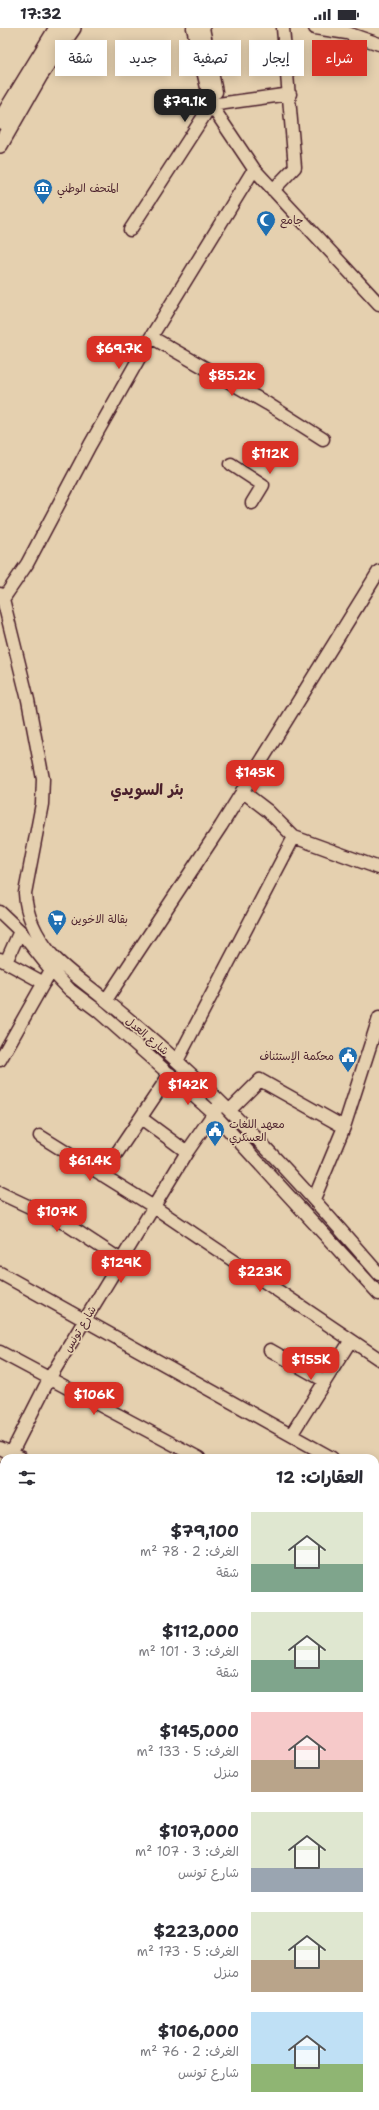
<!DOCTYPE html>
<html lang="ar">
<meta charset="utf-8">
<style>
body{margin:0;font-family:"Shantell Sans","Playpen Sans Arabic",sans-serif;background:#f7f7f7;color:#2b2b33;direction:rtl;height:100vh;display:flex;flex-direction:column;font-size:15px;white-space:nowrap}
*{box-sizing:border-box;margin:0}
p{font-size:13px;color:#7c7c81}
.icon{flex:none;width:22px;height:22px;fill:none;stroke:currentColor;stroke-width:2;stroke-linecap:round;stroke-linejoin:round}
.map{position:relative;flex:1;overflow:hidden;direction:ltr}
.drawer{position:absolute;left:0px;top:1426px;width:379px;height:656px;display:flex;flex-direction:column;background:#fff;border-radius:12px 12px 0 0;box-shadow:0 2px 10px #0003;direction:rtl}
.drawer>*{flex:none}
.top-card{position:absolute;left:12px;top:12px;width:355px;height:36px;direction:rtl;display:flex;gap:8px}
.price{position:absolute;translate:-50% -34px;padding:0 9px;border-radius:8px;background:#d93025;color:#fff;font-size:13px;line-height:26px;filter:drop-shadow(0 1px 2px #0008)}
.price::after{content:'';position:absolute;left:50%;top:24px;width:12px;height:9px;margin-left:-6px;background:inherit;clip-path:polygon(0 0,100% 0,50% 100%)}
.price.current{background:#222;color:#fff}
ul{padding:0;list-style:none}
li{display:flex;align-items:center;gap:12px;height:100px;padding:0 16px}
li span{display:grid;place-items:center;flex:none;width:112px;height:80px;border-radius:0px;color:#555}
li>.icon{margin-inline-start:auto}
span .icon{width:48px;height:48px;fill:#fffc;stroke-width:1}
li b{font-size:17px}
h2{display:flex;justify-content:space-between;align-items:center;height:48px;padding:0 16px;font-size:17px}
.chip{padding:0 14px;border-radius:0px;background:#fff;box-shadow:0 2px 10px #0003;font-size:14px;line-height:36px}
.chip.current{background:#d93025;color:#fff}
.status{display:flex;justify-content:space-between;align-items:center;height:28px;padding:0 20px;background:#fff;direction:ltr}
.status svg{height:11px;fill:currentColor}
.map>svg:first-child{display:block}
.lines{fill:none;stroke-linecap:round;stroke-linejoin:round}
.minor-casing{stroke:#4a1f2b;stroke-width:15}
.major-casing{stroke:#4a1f2b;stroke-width:18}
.minor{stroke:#e5d0af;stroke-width:12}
.major{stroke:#e5d0af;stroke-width:15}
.labels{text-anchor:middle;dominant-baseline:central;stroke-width:3.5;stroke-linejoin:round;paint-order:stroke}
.poi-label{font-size:11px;fill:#4a1f2b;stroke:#e5d0af;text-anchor:start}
.street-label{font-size:11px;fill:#4a1f2b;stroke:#e5d0af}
.district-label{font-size:15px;font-weight:bold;fill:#4a1f2b;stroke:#e5d0af}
</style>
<div class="status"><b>17:32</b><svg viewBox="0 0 49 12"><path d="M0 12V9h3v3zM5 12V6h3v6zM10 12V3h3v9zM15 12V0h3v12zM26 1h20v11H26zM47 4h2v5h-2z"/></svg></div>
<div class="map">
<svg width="379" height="2082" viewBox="0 0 379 2082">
<rect width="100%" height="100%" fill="#e5d0af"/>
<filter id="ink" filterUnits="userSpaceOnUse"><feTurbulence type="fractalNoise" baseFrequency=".025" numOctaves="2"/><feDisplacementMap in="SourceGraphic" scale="8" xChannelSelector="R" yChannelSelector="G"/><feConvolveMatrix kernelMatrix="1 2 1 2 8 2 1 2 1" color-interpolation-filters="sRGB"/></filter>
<g filter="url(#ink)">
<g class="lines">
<defs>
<path id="minor" d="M193 0 211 77 254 141 379 276
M203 0 216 64
M315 0 347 5 379 16
M273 162 295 139 283 0
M130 202 211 77 290 66
M151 309 268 376 323 411
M231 436 263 457 252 475
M0 566 3 571 27 536 90 417 151 309 254 141
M3 571 28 672 43 751 42 776 25 865C26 888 37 909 52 927 67 943 86 956 103 970 129 991 155 1013 179 1035 251 1100 316 1173 379 1246
M242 763 268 783 294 809 379 840
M0 884 20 903 51 942 70 962 98 983 213 1085 379 1266
M0 931 44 955
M6 934 20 903
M106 972 221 798 379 543
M0 1032 51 942
M177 1033 294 809
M230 1082 260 1052 344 1099
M141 1090 187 1124
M40 1108 154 1179 379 1331
M102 1147 170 1046
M0 1165 66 1196 121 1232
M314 1171 344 1099 379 990
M0 1245 332 1430
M270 1322 325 1353
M0 1324 199 1430
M291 1407 351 1312
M0 1420 21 1430
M9 1430 49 1351 187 1124 218 1079
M0 1448 4 1440
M375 1457 379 1459
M375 1537 379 1529
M0 1559 4 1560
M0 1672 3 1663
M375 1763 377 1757
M0 1774 4 1775
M0 1887 4 1890
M375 1921 379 1922
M0 1936 4 1925
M375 1967 379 1958
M0 1990 4 1992
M375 2008 379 2009
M0 2056 4 2059
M40 2078 47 2082
M314 2078 321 2082
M1 2082 4 2076
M258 2082 260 2078
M330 2082 331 2078"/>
<path id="major" d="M0 93 57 0
M0 117 40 47 73 0"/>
</defs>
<!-- minor casing -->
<use href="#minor" class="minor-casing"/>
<!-- major casing -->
<use href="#major" class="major-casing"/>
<!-- minor -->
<use href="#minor" class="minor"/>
<!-- major -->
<use href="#major" class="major"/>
</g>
</g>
<!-- icons -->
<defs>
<symbol id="museum-pin" viewBox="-11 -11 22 30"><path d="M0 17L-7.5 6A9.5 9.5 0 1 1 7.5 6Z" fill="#1f6fb2" stroke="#e5d0af"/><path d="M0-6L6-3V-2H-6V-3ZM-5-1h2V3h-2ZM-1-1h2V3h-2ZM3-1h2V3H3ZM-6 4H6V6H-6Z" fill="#fff"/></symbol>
<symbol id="mosque-pin" viewBox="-11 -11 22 30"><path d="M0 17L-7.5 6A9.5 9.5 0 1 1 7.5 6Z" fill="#1f6fb2" stroke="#e5d0af"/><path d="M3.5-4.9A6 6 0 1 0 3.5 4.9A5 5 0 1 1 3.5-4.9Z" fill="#fff"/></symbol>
<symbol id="supermarket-pin" viewBox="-11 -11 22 30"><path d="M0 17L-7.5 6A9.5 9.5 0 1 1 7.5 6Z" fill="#1f6fb2" stroke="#e5d0af"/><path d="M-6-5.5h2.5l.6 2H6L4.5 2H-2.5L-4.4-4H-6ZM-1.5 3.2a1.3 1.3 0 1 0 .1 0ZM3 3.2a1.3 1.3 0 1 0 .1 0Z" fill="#fff"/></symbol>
<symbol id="civic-pin" viewBox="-11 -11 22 30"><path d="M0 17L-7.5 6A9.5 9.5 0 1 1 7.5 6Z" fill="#1f6fb2" stroke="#e5d0af"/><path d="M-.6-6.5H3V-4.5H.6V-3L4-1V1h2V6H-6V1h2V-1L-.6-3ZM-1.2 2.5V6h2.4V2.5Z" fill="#fff"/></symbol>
</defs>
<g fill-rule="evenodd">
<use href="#museum-pin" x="32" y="149" width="22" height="30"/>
<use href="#mosque-pin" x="255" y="181" width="22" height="30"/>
<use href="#supermarket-pin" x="46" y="880" width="22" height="30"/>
<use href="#civic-pin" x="337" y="1017" width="22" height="30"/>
<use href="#civic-pin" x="204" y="1091" width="22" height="30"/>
</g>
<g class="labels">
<!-- poi labels -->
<g class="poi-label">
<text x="57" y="160">المتحف الوطني</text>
<text x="280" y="192">جامع</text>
<text x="71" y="891">بقالة الاخوين</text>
<text x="334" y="1028" text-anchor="end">محكمة الإستئناف</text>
<text x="229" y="1096">معهد اللغات<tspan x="229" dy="13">العسكري</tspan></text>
</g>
<!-- street labels -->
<g class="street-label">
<text transform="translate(147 1008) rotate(40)">شارع العدل</text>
<text transform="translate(80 1301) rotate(-59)">شارع تونس</text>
</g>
<!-- district labels -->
<g class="district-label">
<text x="147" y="762">بئر السويدي</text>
</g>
</g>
</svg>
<b class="price current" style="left:185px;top:95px">$79.1K</b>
<b class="price" style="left:119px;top:342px">$69.7K</b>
<b class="price" style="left:232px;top:369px">$85.2K</b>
<b class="price" style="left:270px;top:447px">$112K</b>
<b class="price" style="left:255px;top:766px">$145K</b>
<b class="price" style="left:188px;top:1078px">$142K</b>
<b class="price" style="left:90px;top:1154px">$61.4K</b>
<b class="price" style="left:57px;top:1205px">$107K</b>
<b class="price" style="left:121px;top:1256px">$129K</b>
<b class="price" style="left:260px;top:1265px">$223K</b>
<b class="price" style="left:311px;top:1353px">$155K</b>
<b class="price" style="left:94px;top:1388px">$106K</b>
<div class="top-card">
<a class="chip current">شراء</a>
<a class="chip">إيجار</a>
<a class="chip">تصفية</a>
<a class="chip">جديد</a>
<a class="chip">شقة</a>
</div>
<section class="drawer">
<h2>العقارات: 12<svg class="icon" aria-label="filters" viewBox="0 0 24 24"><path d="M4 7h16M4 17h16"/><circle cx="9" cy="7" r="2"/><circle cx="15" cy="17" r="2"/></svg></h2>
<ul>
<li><span style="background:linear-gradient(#dfe7d0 65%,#7fa58c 0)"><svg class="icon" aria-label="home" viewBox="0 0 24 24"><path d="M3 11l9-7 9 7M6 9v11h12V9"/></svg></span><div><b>$79,100</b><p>الغرف: 2 · 78 m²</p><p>شقة</p></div></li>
<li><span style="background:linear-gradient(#dfe7d0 60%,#7fa58c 0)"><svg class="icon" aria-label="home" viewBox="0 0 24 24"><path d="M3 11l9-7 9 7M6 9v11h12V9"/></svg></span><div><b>$112,000</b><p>الغرف: 3 · 101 m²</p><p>شقة</p></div></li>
<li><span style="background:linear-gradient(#f6c9c9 60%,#b9a48a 0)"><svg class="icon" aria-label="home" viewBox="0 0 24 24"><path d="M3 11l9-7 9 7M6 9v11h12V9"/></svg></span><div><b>$145,000</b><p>الغرف: 5 · 133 m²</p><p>منزل</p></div></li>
<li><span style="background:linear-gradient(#dfe7d0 70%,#9aa5b1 0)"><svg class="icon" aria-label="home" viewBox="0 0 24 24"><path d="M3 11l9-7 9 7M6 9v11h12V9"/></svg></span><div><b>$107,000</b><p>الغرف: 3 · 107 m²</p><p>شارع تونس</p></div></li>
<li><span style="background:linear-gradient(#dfe7d0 60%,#b9a48a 0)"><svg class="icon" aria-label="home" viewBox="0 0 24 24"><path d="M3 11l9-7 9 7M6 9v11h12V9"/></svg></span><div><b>$223,000</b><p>الغرف: 5 · 173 m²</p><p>منزل</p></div></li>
<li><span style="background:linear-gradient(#bfe0f5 65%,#8fb573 0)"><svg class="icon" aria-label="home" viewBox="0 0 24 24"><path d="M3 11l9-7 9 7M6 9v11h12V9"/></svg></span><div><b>$106,000</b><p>الغرف: 2 · 76 m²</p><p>شارع تونس</p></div></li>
</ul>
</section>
</div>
